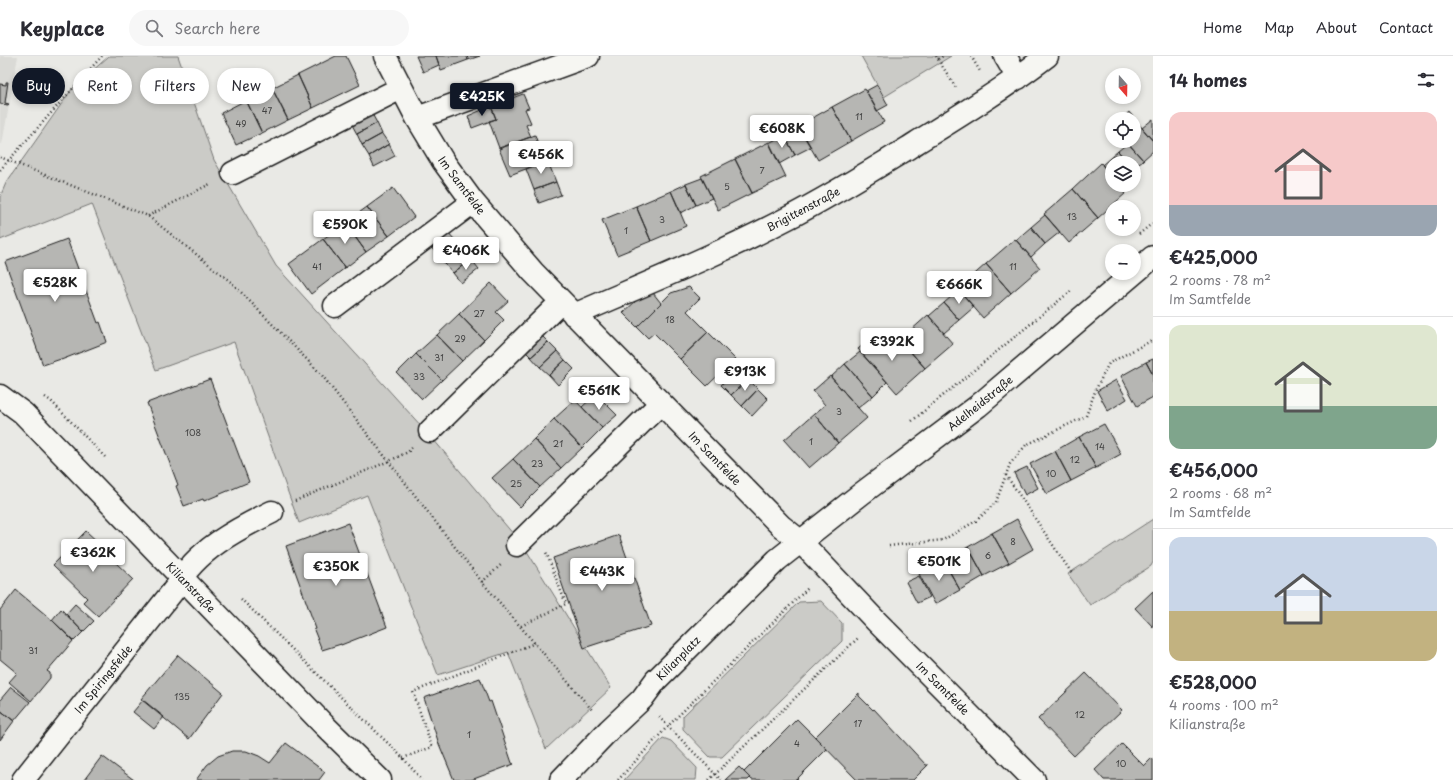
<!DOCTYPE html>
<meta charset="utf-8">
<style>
body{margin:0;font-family:"Playpen Sans",sans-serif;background:#f7f7f7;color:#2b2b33;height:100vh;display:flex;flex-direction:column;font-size:15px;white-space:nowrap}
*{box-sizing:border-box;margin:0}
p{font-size:13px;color:#7c7c81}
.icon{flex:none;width:22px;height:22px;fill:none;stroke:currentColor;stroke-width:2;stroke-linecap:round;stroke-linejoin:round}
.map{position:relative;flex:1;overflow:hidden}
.side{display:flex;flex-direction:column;background:#fff;width:300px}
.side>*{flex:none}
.banner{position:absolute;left:12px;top:12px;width:380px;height:36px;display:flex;gap:8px}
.needle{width:26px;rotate:160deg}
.controls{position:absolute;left:1105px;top:12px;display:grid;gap:8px}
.controls a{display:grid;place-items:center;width:36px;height:36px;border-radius:50%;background:#fff;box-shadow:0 2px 6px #0003;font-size:20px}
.price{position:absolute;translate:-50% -34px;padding:0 9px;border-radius:4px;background:#fff;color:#222;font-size:13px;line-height:26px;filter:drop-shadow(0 1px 2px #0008)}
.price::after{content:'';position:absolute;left:50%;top:24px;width:12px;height:9px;margin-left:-6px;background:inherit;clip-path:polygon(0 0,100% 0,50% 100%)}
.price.active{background:#111827;color:#fff}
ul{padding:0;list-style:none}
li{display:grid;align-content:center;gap:8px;height:212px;padding:0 16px}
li+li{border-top:1px solid #e1e1e2}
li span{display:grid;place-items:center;height:124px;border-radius:12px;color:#555}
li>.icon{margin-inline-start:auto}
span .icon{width:72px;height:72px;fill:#fffc;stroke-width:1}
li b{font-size:17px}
h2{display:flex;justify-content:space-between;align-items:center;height:48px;padding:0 16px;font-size:17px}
.pill{padding:0 14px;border-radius:18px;background:#fff;box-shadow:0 2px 6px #0003;font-size:14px;line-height:36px}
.pill.active{background:#111827;color:#fff}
header{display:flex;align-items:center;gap:24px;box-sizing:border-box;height:56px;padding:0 20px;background:#fff;border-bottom:1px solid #e1e1e2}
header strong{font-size:19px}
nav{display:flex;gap:22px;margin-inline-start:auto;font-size:14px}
.search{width:280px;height:36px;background:#f7f7f7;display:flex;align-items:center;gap:10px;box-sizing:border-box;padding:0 14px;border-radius:22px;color:#7c7c81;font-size:15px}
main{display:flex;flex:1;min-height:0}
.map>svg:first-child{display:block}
.built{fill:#dadad6}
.green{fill:#cbcbc7;stroke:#747472}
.building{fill:#b6b6b3;stroke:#1c1c1c}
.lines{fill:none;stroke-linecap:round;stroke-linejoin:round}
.minor-casing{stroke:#1c1c1c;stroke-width:25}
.path{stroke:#1c1c1c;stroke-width:2.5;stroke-dasharray:1 3;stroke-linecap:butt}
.minor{stroke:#f6f6f2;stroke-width:22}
.labels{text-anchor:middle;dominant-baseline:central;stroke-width:4;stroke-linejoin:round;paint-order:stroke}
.number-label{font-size:9px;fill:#424242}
.street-label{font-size:11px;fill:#1c1c1c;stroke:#f6f6f2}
</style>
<header>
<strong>Keyplace</strong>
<div class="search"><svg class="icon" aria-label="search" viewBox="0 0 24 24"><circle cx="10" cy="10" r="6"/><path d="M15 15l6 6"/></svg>Search here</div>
<nav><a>Home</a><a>Map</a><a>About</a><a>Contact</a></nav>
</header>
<main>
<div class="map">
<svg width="1153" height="724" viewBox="0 0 1153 724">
<rect width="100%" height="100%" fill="#e9e9e5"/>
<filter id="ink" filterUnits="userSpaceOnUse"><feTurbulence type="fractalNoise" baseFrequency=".025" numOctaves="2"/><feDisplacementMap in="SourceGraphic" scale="8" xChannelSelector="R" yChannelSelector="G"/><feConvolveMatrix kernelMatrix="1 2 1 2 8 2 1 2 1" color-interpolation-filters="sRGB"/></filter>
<g filter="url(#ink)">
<!-- built -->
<path class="built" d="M0 0H18L2 88 0 87Z"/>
<!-- green -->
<path class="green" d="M109 0H178L214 104 276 210 433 383 525 492 611 632 546 693 508 596 438 619 367 439 299 467 234 286 156 314 92 148 0 184V141L6 127 72 33Z
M861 0H951L884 41Z
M1153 463V506L1151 510 1090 549 1068 518Z
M821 545 842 567V585L722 701H710L683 673V660L799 546Z
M663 682 671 685 697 712 696 724H624Z"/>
<!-- building -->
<path class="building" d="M336 0H346L360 29 313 52 298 19Z
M416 0H436L439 9 423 16Z
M436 0H467L468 4 441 14Z
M467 0H480L468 4Z
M298 19 313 52 288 64 272 32Z
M6 26H8L5 47 9 48 8 49 0 48V28L6 29Z
M877 29 888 49 877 55 866 35Z
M272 32 288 64 262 77 246 44Z
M865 33 884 66 851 85 832 51Z
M523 38 529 52 525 53 531 67 526 69 531 81 499 92 489 65 496 63 491 50Z
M246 44 262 77 236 89 221 57Z
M491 50 496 63 472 72 468 60Z
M832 51 851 85 818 104 798 70Z
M371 56 377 67 357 78 351 67Z
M1129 56 1153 85V95L1143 104 1126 85H1134V63H1121Z
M1153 63V85L1142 72Z
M377 67 382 78 362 89 357 78Z
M799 71 811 91 795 99 784 79Z
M382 78 389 88 369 100 362 89Z
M535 79 540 94 536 95 540 106 544 105V106L510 119 499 93Z
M784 79 795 99 779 108 769 87Z
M769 86 786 121 752 137 735 103Z
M1128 87 1143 104 1134 111V107H1128L1118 95Z
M389 88 395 100 374 111 369 100Z
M1118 95 1128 107H1112V120L1102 109Z
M547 103 556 126 534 134 526 113 544 106V105Z
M735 103 752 137 718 154 701 120Z
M1101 107 1112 120V129H1120L1126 137 1098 162 1073 133Z
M702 122 712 142 696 149 686 128Z
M556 126 561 139 539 147 534 134Z
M686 128 696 149 681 157 671 135Z
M393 132 414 161 389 180 367 151Z
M1073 133 1098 162 1069 187 1044 158Z
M671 135 686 170 651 185 636 150Z
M636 150 651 185 617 199 602 164Z
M367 151 389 180 366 196 345 167Z
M1045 159 1060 176 1045 188 1031 171Z
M345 167 366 196 345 212 323 183Z
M1031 171 1045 188 1031 201 1016 184Z
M446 174 455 184 437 198 428 188Z
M67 183 98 267 100 266 107 286 61 304V303L43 309 5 206Z
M323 183 345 212 311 238 289 208Z
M1015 183 1040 212 1011 237 986 208Z
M455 184 462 193 445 208 437 198Z
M462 193 471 203 453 217 445 208Z
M471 203 479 213 461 227 453 217Z
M986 208 1011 237 983 262 958 233Z
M491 227 508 245 496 256 504 264 484 284 459 258Z
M689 231 700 242 687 255 708 276 680 303 654 277 648 282 637 271 671 237Z
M959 234 974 251 959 264 944 247Z
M653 237 661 247 637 271 623 257 638 243Z
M944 247 959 264 944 277 929 260Z
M459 258 484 284 462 305 437 279Z
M928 259 953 288 925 312 900 284Z
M708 276 735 303 707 330 680 303Z
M539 277 548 286 531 301 522 292Z
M876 278 889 293 900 284 925 312 897 337 858 293Z
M437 279 462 305 442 324 416 298Z
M548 286 557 295 540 311 531 301Z
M557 295 565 304 549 319 540 311Z
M860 296 887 326 873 340 845 308Z
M416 298 442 324 422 343 397 317Z
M1153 303V319L1146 306Z
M565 304 574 313 558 329 549 319Z
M1146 306 1153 319V341L1137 350 1121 320Z
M845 308 873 340 858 352 831 321Z
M738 312 748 323 731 339 721 329Z
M830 320 867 362 838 387 814 358 825 349 813 335Z
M210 323 249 426 204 445 203 443 184 450 176 430 178 429 147 347Z
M748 323 758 333 742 350 731 339Z
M1116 324 1127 343 1108 355 1097 335Z
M758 333 768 343 752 360 742 350Z
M596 338 617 359 602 372 582 351Z
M575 344 602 372 582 392 554 363Z
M814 358 838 387 809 412 784 384Z
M554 363 582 392 561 412 534 383Z
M1104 368 1121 398 1096 412 1079 381Z
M1079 381 1096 412 1071 425 1055 395Z
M534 383 561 412 540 431 513 403Z
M1055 395 1071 425 1047 438 1030 408Z
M513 403 540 431 520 451 492 422Z
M1027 411 1038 432 1025 439 1014 417Z
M1017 463 1033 493 1009 507 992 477Z
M348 467 387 571 341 589V588L322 594 314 574 316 573 286 490Z
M86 475 101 489 99 491 133 523 98 560 83 546 87 542 53 509Z
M992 477 1009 507 984 520 968 491Z
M619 479 651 570 584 592 553 502Z
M968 491 984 520 960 534 943 504Z
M943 504 960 534 935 548 919 518Z
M919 520 930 541 917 547 906 526Z
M16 534 52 564 73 585 47 615 50 617V622L31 645 9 626 17 617 0 603V554Z
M1153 535V571L1135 552Z
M75 548 94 565 83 576 66 558Z
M61 553 83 576 74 585 52 564Z
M178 599 223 637 189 683 141 643Z
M1086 617 1122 654 1074 700 1038 663Z
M480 622 489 646 491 645 512 707 514 708 471 724H454L439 688 424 642Z
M11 631 30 646 14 665 0 654V644Z
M859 637V640L873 654 874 653 926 709H928L913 724H857L815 681Z
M143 644 164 661 154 673 133 656Z
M0 654 14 665 0 684Z
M797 663 827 693 796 724H752L744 716Z
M286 687 325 716 319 724H196L207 709 218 700 232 695H246L259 700 270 707Z
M1122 688 1144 710 1152 702 1153 704V724H1104L1095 714Z
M102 700 134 724H84Z
M739 711 750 722 748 724H725Z"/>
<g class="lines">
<defs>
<path id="minor" d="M385 0 417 62 443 105 473 146 533 216 781 470 800 485 876 565 1034 724
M1005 0 1018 22
M417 62 588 0
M233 117 401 32
M335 250 473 146
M574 259C645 228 717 199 786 163 831 140 874 113 916 87 961 59 1005 32 1047 0
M0 340 23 357 324 669 380 724
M430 375 561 246
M517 489 661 347
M23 724 177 530C195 495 237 473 272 456
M561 724 609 674 642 643 656 624 777 504 861 438 978 350 1153 201"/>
</defs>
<!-- minor casing -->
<use href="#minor" class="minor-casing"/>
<!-- path -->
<path class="path" d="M936 0 956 32
M971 0 981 17
M938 3 943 0
M0 101 148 160 231 226 321 318 482 526 593 655
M0 114 102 0
M148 160 210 128
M1139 178 1153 167
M45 341 51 345 105 401
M912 365 1072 234
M1006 419 1071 516
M295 445 389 405 408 396 412 392
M889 490 943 484 976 465 996 446 1010 408 1026 389 1086 360 1096 333 1109 307 1153 284
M482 526 502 508
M241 543 403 702 422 724
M521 570 566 548 546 496
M659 661 721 724
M403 702 432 691 413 636 535 587
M618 724 668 670 808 532
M709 724 858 582"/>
<!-- minor -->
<use href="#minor" class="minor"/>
</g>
</g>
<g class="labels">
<!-- number labels -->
<g class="number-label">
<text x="267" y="54">47</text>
<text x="859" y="60">11</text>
<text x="241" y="67">49</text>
<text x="762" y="114">7</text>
<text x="727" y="130">5</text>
<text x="1072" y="160">13</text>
<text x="662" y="163">3</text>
<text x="626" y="174">1</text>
<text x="317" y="210">41</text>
<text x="1013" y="210">11</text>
<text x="479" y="257">27</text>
<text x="670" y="263">18</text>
<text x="460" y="282">29</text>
<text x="439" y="301">31</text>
<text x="419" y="320">33</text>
<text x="839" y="355">3</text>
<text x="193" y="376">108</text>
<text x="811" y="385">1</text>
<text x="558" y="387">21</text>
<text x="1100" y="390">14</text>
<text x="1075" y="403">12</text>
<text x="537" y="407">23</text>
<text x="1051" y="417">10</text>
<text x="516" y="427">25</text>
<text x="1013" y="485">8</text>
<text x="988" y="499">6</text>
<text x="33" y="594">31</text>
<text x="182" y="640">135</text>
<text x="1080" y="658">12</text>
<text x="858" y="667">17</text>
<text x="469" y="678">1</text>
<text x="797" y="687">4</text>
<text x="1121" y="707">10</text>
</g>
<!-- street labels -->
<g class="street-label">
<text transform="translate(462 129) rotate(53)">Im Samtfelde</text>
<text transform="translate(803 153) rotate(-28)">Brigittenstraße</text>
<text transform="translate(980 347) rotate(-39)">Adelheidstraße</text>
<text transform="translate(715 402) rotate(46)">Im Samtfelde</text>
<text transform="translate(191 531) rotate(46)">Kilianstraße</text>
<text transform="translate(678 602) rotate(-45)">Kilianplatz</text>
<text transform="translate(103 623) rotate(-51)">Im Spiringsfelde</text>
<text transform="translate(943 632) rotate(45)">Im Samtfelde</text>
</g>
</g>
</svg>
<div class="controls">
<a><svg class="needle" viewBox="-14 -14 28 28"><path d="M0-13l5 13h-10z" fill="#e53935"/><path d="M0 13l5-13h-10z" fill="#7c7c81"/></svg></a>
<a><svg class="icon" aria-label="locate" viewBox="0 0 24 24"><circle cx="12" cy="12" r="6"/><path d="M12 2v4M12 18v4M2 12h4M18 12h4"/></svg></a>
<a><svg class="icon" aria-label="layers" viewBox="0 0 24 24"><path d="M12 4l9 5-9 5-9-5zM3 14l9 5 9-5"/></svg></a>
<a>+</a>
<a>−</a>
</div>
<b class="price active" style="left:482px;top:61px">€425K</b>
<b class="price" style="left:782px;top:93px">€608K</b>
<b class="price" style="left:541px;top:119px">€456K</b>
<b class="price" style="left:345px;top:189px">€590K</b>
<b class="price" style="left:466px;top:215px">€406K</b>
<b class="price" style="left:55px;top:247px">€528K</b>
<b class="price" style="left:959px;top:249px">€666K</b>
<b class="price" style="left:892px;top:306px">€392K</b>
<b class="price" style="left:745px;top:336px">€913K</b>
<b class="price" style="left:599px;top:355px">€561K</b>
<b class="price" style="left:93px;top:517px">€362K</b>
<b class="price" style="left:939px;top:526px">€501K</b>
<b class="price" style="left:336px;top:531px">€350K</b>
<b class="price" style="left:602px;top:536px">€443K</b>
<div class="banner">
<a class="pill active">Buy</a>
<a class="pill">Rent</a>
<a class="pill">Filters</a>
<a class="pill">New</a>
</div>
</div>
<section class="side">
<h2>14 homes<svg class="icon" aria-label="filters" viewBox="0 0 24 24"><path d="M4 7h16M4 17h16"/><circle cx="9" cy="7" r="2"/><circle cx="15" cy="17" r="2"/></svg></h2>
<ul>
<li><span style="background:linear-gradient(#f6c9c9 75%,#9aa5b1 0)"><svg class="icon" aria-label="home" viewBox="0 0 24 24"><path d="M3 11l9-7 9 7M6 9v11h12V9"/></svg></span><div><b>€425,000</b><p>2 rooms · 78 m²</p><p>Im Samtfelde</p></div></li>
<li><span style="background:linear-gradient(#dfe7d0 65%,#7fa58c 0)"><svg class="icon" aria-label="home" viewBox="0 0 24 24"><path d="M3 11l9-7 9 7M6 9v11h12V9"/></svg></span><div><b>€456,000</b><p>2 rooms · 68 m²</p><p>Im Samtfelde</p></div></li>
<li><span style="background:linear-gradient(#c9d6e8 60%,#c2b280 0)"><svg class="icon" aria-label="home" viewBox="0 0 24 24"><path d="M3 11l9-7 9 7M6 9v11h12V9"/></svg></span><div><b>€528,000</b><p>4 rooms · 100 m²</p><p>Kilianstraße</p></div></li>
</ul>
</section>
</main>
